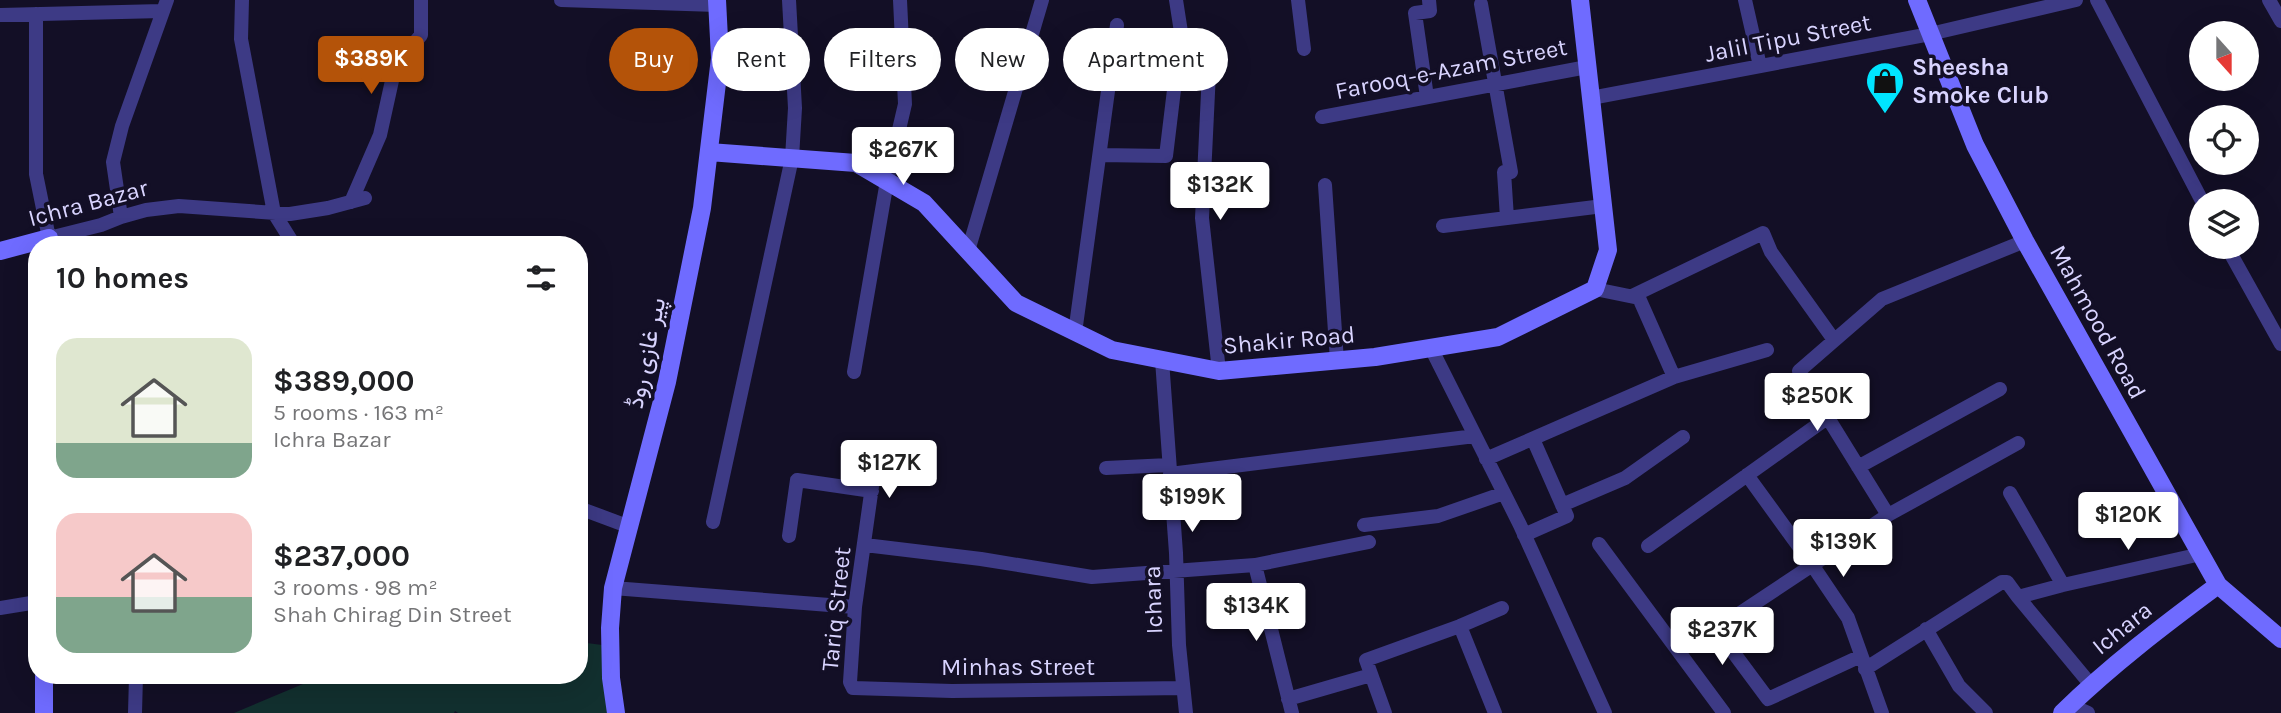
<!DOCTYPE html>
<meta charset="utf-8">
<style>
body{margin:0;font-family:Karla,Vazirmatn,sans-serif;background:#f6f6f6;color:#202124;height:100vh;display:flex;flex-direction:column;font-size:26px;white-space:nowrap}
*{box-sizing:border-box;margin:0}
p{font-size:23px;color:#757577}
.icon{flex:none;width:38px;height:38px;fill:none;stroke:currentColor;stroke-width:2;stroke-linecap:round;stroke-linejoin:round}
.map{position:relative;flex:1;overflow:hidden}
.details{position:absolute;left:28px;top:236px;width:560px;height:448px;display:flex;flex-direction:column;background:#fff;border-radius:28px;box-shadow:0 7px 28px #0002}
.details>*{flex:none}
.hud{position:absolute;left:609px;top:28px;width:665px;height:63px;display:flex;gap:14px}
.needle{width:46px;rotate:159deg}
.controls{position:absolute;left:2189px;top:21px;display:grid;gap:14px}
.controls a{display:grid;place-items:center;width:70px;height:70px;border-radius:50%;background:#fff;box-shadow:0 7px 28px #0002;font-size:35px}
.price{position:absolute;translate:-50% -60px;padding:0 16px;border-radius:7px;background:#fff;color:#222;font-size:23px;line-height:46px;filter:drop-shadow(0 2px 4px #0008)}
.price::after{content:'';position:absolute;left:50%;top:42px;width:21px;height:16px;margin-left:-10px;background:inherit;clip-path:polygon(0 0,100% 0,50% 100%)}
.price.active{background:#b45309;color:#fff}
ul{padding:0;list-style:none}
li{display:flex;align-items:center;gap:21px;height:175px;padding:0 28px}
li span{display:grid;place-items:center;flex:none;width:196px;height:140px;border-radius:21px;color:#555}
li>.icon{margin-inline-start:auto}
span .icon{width:84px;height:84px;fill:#fffc;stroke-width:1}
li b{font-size:30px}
h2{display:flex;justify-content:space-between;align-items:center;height:84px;padding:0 28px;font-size:30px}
.pill{padding:0 24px;border-radius:32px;background:#fff;box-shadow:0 7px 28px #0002;font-size:24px;line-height:63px}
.pill.active{background:#b45309;color:#fff}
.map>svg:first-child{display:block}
.green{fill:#12302f}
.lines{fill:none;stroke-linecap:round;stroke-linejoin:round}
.street{stroke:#3d3a85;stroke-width:14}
.secondary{stroke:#6f6bff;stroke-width:18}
.labels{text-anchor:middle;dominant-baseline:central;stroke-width:7;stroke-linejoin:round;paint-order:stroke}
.street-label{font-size:24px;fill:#d9d4ff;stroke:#130f26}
.poi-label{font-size:24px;font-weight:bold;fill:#d9d4ff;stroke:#130f26;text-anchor:start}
</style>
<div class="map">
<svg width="2281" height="713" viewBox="0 0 2281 713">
<rect width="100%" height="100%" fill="#130f26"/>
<!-- green -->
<path class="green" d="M579 642 610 646 616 713H458L455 711 454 713H234L322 676H579Z"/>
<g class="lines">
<!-- street -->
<path class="street" d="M242 0 241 39 274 213 294 245
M561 0 717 5
M1298 0 1304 49
M1745 0 1760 66
M2097 0 2202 201
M2269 0 2281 21
M1481 4 1511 172H1504L1507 218
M36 14V174L49 238 101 225 121 217 146 210 179 206 290 214 328 208 365 198
M0 15 162 11
M1209 72 1202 218 1219 371
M1427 97 1415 13 1430 11 1429 0
M1591 98 1930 34 2076 0
M1322 117 1587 67
M1100 155 1166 156 1181 32 1176 0
M1325 185 1337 361
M351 202 380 135 395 67 421 35V0
M121 217 113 162 122 126 167 0
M1443 226 1603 206
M2227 247 2281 344
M968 251 1042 0
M1595 289 1639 298 1674 377 1767 350
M1632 296 1763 233 1771 252 1834 340
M1075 333 1117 25
M1431 348 1520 525 1605 713
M1162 360 1176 553 1179 645 1186 713
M854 372 887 181 905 104 900 0
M877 451 855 607 850 682 853 688 952 691 1183 688
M1486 459 1674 377
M1858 467 2000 389
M1106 468 1169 465
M1170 474 1475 436
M1747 475 1813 566 1848 618 1882 713
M2010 493 2063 585
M1562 505 1625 478 1683 437
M579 508 630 527
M1888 515 1799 371 1882 299 2025 241
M713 522 792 158 795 108 789 0
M1364 525 1438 516 1504 493
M1524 535 1567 516 1533 439
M789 536 797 480 872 491
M1599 544 1724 713
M865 545 981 559 1092 577 1255 565 1369 542
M1648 546 1827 418
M1255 565 1292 713
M613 588 855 607
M2018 597 2091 685
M0 608 37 602
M1926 629 1959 686 1986 713
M1861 656 1768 699 1716 629 1888 515 2018 443
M1865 669 2002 582H2007L2018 597 2063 585 2201 554
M1288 699 1371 675
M2070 705 2088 713
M135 713 136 676
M1385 713 1366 660 1460 626
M1495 713 1460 626 1502 608"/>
<!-- secondary -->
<path class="secondary" d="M1917 0 1975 145 2025 241 2218 585 2281 639
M709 152 856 163 924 203 1016 303 1112 350 1219 371 1375 357 1498 337 1595 289 1608 250 1580 0
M0 251 49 238V245
M44 676V713
M616 713 611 678 610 628 613 588 667 382 702 208 720 58 717 0
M2062 713C2110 666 2164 625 2218 585"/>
</g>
<!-- icons -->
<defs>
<symbol id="shop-pin" viewBox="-11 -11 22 30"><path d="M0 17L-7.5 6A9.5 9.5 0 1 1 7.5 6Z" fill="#00e5ff" stroke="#130f26"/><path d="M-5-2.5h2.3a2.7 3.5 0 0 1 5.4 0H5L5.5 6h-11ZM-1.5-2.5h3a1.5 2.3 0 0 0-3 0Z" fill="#111"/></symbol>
</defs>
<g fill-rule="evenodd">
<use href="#shop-pin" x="1863" y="59" width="44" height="60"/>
</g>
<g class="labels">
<!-- street labels -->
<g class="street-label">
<text transform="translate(1788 38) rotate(-11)">Jalil Tipu Street</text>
<text transform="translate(1451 69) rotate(-11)">Farooq-e-Azam Street</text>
<text transform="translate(88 203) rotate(-15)">Ichra Bazar</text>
<text transform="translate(2098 322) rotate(61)">Mahmood Road</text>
<text transform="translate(1289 340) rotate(-5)">Shakir Road</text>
<text transform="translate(646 353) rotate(-78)">پیر غازی روڈ</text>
<text transform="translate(1153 600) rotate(-92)">Ichara</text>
<text transform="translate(836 609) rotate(-84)">Tariq Street</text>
<text transform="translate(2122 628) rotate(-39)">Ichara</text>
<text x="1018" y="667">Minhas Street</text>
</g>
<!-- poi labels -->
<g class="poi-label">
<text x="1912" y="67">Sheesha<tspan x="1912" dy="28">Smoke Club</tspan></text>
</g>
</g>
</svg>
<div class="controls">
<a><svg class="needle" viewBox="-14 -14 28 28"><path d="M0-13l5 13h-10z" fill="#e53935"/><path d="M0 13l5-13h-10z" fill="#757577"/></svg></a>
<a><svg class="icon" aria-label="locate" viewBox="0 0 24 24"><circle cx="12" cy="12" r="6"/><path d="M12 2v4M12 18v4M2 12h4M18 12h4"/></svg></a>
<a><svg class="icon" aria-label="layers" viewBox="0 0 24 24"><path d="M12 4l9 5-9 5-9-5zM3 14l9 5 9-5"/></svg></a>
</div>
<b class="price active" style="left:371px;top:96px">$389K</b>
<b class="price" style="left:903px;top:187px">$267K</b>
<b class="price" style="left:1220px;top:222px">$132K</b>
<b class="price" style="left:1817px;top:433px">$250K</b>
<b class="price" style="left:889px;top:500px">$127K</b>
<b class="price" style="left:1192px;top:534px">$199K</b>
<b class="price" style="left:2128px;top:552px">$120K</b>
<b class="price" style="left:1843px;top:579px">$139K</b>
<b class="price" style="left:1256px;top:643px">$134K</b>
<b class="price" style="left:1722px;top:667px">$237K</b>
<div class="hud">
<a class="pill active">Buy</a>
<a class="pill">Rent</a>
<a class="pill">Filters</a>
<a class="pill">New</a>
<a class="pill">Apartment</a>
</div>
<section class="details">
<h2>10 homes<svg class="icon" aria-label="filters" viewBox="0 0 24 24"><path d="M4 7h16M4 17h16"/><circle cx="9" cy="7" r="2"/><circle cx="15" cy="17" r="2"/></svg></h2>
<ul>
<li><span style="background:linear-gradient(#dfe7d0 75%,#7fa58c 0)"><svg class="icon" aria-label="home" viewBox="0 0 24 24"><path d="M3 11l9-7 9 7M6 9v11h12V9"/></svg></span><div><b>$389,000</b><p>5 rooms · 163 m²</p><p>Ichra Bazar</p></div></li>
<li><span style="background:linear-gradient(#f6c9c9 60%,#7fa58c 0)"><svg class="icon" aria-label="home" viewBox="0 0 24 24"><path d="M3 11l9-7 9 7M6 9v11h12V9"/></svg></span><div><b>$237,000</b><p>3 rooms · 98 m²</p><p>Shah Chirag Din Street</p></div></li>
</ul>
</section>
</div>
